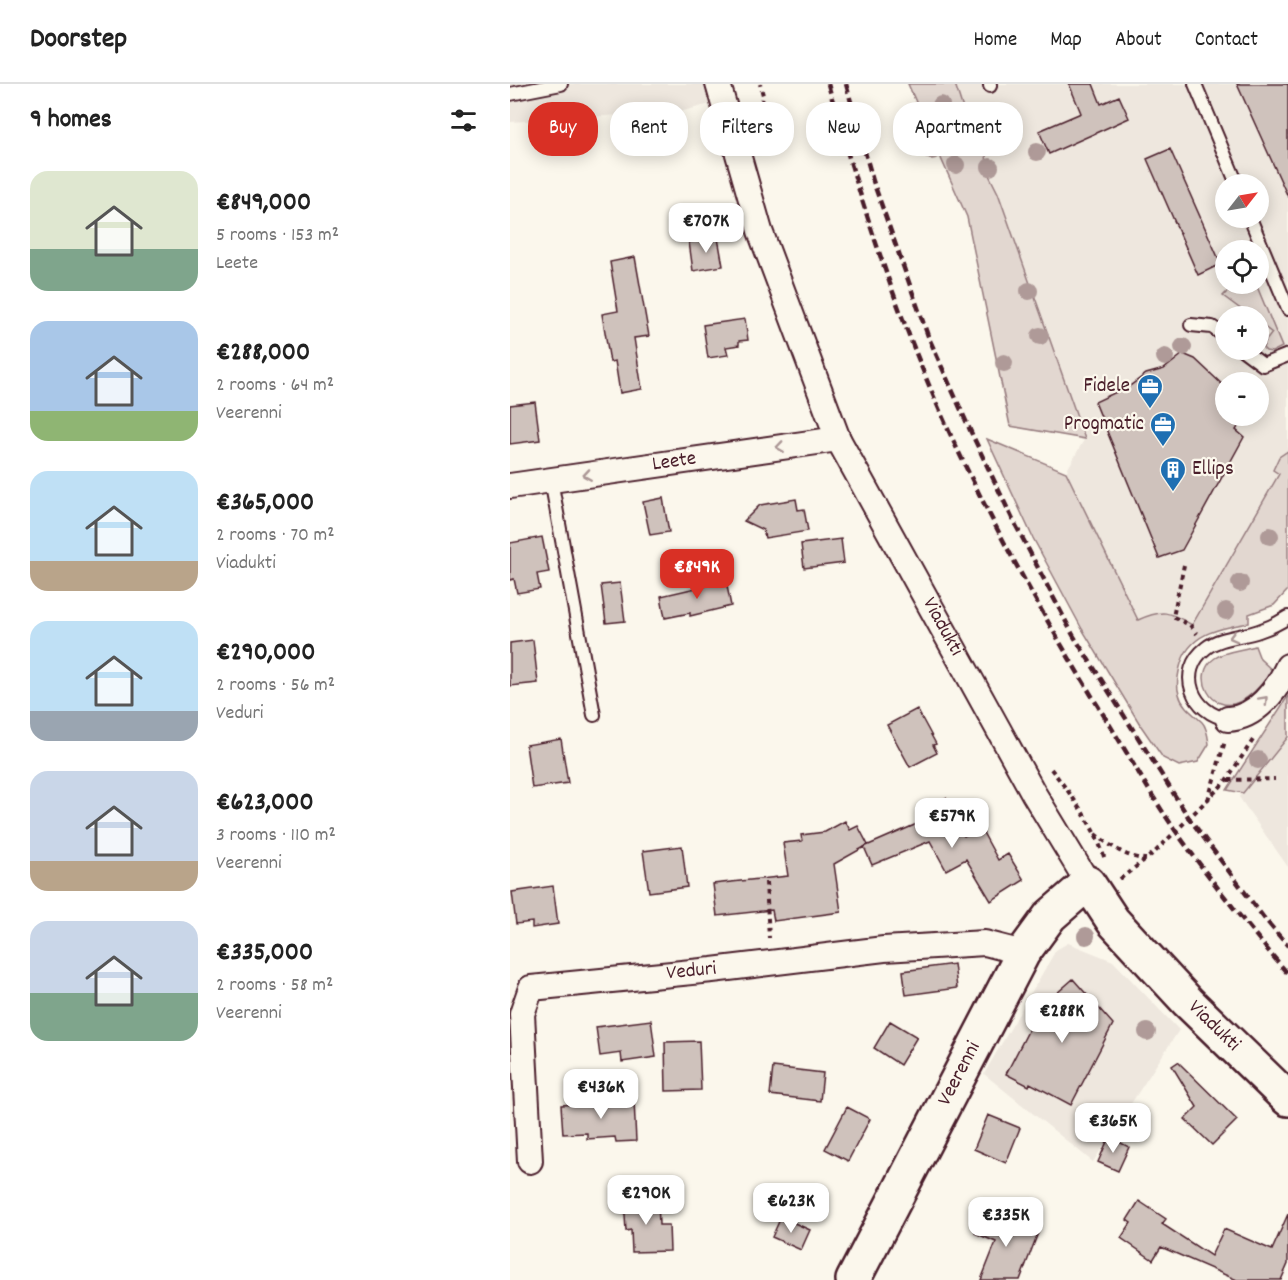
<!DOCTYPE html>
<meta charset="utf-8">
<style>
body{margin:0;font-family:Dekko,sans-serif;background:#f6f6f6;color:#222;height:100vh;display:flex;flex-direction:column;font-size:22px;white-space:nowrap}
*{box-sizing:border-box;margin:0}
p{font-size:20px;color:#767676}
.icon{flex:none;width:33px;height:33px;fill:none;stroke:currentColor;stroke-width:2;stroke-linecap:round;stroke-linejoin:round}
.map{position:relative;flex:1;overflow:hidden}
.drawer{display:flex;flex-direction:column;background:#fff;width:510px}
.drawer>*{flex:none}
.hud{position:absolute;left:18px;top:18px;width:570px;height:54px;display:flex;gap:12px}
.needle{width:39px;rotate:59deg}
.buttons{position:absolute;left:705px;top:90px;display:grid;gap:12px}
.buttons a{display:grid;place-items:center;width:54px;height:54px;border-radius:50%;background:#fff;box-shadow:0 3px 15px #0003;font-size:30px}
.price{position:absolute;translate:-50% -51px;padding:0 14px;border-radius:12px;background:#fff;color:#222;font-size:20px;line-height:39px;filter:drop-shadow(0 2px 3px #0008)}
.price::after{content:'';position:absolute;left:50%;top:36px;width:18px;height:14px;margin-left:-9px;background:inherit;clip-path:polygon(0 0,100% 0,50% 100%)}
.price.active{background:#d93025;color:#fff}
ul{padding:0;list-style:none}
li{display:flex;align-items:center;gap:18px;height:150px;padding:0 30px}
li span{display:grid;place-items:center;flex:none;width:168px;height:120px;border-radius:18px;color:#555}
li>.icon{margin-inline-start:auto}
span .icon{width:72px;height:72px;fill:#fffc;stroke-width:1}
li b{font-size:26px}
h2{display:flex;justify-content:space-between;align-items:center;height:72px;padding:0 30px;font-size:26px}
.tag{padding:0 21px;border-radius:24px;background:#fff;box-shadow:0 3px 15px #0003;font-size:21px;line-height:54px}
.tag.active{background:#d93025;color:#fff}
header{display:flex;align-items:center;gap:36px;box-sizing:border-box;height:84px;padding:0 30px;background:#fff;border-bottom:2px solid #e0e0e0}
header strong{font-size:28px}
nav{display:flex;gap:33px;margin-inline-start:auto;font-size:21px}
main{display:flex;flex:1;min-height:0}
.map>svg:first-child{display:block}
.built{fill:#eee7de;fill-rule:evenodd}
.green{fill:#e2d7d0;stroke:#967b7e;stroke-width:1.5}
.building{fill:#cfc2bc;stroke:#4a1f2b;stroke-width:1.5}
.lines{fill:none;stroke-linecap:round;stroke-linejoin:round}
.lane-casing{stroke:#4a1f2b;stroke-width:16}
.street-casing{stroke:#4a1f2b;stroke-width:28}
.secondary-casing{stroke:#4a1f2b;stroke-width:38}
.path{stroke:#4a1f2b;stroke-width:4;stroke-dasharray:4.5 4.5;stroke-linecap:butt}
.lane{stroke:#fbf7ec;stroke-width:12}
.street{stroke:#fbf7ec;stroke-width:24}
.secondary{stroke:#fbf7ec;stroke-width:33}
.rail{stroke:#4a1f2b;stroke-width:4.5;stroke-dasharray:9 4.5;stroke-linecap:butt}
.tree{fill:#af9a98}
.oneway{stroke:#ab9695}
.labels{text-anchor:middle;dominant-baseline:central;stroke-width:4.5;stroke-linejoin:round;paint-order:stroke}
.poi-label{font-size:21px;fill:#4a1f2b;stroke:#fbf7ec;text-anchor:end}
.street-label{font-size:21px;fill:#4a1f2b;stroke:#fbf7ec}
</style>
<header>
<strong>Doorstep</strong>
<nav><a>Home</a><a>Map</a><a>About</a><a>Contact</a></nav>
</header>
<main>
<section class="drawer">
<h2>9 homes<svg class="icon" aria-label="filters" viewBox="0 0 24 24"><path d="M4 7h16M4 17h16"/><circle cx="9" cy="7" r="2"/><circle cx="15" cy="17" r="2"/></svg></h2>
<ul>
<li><span style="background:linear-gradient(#dfe7d0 65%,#7fa58c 0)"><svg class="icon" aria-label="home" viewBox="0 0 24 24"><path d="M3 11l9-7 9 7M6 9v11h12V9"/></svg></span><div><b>€849,000</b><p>5 rooms · 153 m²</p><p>Leete</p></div></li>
<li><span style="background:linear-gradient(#a9c7e8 75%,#8fb573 0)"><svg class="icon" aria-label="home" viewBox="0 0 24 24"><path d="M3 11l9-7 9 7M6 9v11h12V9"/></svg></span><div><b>€288,000</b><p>2 rooms · 64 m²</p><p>Veerenni</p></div></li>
<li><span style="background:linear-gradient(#bfe0f5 75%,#b9a48a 0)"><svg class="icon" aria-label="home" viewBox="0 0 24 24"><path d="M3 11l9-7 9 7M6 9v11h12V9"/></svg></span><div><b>€365,000</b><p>2 rooms · 70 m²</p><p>Viadukti</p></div></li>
<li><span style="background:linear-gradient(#bfe0f5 75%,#9aa5b1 0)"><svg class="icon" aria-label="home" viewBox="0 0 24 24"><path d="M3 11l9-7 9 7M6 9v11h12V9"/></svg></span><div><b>€290,000</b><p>2 rooms · 56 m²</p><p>Veduri</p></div></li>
<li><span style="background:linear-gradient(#c9d6e8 75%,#b9a48a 0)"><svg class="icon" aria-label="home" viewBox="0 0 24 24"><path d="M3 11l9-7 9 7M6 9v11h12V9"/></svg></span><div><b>€623,000</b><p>3 rooms · 110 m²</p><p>Veerenni</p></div></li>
<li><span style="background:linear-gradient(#c9d6e8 60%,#7fa58c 0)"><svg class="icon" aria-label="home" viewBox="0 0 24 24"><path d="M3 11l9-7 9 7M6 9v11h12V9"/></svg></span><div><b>€335,000</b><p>2 rooms · 58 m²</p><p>Veerenni</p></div></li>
</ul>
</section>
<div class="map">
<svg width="778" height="1196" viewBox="0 0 778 1196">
<rect width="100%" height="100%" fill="#fbf7ec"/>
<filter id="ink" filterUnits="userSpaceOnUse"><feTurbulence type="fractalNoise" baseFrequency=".0167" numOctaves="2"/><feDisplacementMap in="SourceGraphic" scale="12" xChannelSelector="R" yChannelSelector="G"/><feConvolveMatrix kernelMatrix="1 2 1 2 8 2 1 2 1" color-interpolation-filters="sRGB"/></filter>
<g filter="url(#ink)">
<!-- built -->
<path class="built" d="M0 0H224V14L173 27 0 38Z
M445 0H778V367L769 373V390L682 541 667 532 628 536 556 388 575 354 488 109 479 91 470 35 457 34ZM716 100H748V134H716ZM716 166H748V200H716ZM716 232H748V266H716ZM716 298H748V332H716Z
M778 629V783L729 713Z
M558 859 603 877 669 946 583 1078 474 990 546 866Z"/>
<!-- green -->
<path class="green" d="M398 0H445L456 34H470L479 91 488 109 575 355 500 342 457 133Z
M725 200H746L772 263 762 268 756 267 753 264 755 258 762 249 749 239 748 232H740L713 212Z
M477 355 556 388 628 536C652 525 659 527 682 541L769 390 763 386 769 373 778 367V506L764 521 739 530V539C710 544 678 549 670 583 668 591 666 602 669 610 672 623 684 630 692 638 697 643 698 653 699 660L688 678 669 682 653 674 631 642 572 545 523 454Z
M745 562 750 575 763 587C753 598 743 612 729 618 702 631 680 591 705 574 715 567 733 566 745 562Z
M778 612V653L733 709 717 706Z"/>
<!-- building -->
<path class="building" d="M559 0H583L591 20 609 12 619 34 539 70 529 47 571 29Z
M727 0H778V113L755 62Z
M660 65 711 180 688 191 637 75Z
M208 154 213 182 183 187 179 158Z
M125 173 139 252 124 254 132 305 110 309 105 277 100 278 92 230 108 227 100 178Z
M235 235 238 256 229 257V261L216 263 218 271 198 274 193 241Z
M673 270 685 275 716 304V332H735L726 346 734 353 672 466 649 474 585 318 621 301 636 290 654 285Z
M25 318 30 356 0 360V321Z
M153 414 159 448 140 451 133 418Z
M286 415 288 426 294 425 298 447 255 454 253 446 234 437 250 421Z
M32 453 39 488 27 490 30 505 7 509 4 495 0 496V459Z
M331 455 334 479 294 484 291 460Z
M216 497 221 522 180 532V529L155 534 151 512Z
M110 499 115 537 96 539 91 501Z
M23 556 28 599 0 602V559Z
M407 625 426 660 423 661 427 669 400 683 377 641Z
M51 655 58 699 22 704 16 661Z
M436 714 454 752 470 743 488 776 498 770 514 796 481 817 456 775 436 786 420 757 362 781 354 763 416 736 411 725Z
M335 737 340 746 348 742 358 761 324 780 331 828 264 837 262 826 207 832 203 800 278 792 273 759 292 757 291 751 315 748Z
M172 762 177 803 139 808 133 767Z
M43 802 48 840 22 844V838L6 840 2 808Z
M444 880 447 904 396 911 393 887Z
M563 895 603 940 561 1021 520 999 519 1002 496 990 530 924Z
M141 936 146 973 112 978 111 969 90 972 86 943Z
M380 937 407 953 390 981 364 964Z
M189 957 191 1006 156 1007 155 958Z
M668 978 727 1036 702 1061 675 1035 687 1023 662 982Z
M263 983 313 989 310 1017 260 1011Z
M124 1017 126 1057 106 1058 105 1053 77 1055V1049L53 1050 51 1021Z
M337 1023 360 1035 338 1077 315 1065Z
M478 1031 510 1044 496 1079 464 1065Z
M599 1053 619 1063 608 1087 588 1078Z
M148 1114 149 1141H159L160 1167 122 1168 121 1146 116 1147 114 1115Z
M629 1117 656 1135 652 1140 701 1172 714 1145 762 1166 778 1130V1180L771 1196H727L651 1163 643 1176 611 1154 621 1139 617 1136Z
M474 1127 528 1149 510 1196H471L486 1158 465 1149Z
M271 1133 300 1146 291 1166 262 1153Z"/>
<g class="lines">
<defs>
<path id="lane" d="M480 0V2
M685 0 727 100
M0 10 51 0
M740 134 778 225
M681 241 702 243 716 253
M733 266 753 281 778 271
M41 396 84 631
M718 635C683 630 665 588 696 564 710 553 732 553 749 547 758 544 769 539 778 533"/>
<g id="street">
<path id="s1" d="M208 0 250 147 328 355 524 710 578 799"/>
<path id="s2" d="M0 402 328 355"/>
<path d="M718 635C746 634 767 606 778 582"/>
<path id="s3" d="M20 1077 12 930 21 904 202 886 374 865 475 859 513 869"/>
</g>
<g id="secondary">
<path id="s4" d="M343 1196 513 869 540 832 578 799 603 837 678 918 778 1015"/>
</g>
</defs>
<!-- lane casing -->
<use href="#lane" class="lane-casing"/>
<!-- street casing -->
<use href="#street" class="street-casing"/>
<!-- secondary casing -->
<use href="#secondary" class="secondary-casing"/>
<!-- path -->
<path class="path" d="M248 46 253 11 250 0
M674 481 663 533 680 541 687 550
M541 685C563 713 585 742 595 776
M718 696 765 695
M698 716 715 657
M585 750C601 762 616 774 636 775
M610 795 645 768 715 698 745 653
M256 798 259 854"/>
<!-- lane -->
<use href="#lane" class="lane"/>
<!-- street -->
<use href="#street" class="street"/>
<!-- secondary -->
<use href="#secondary" class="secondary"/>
<!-- rail -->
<path class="rail" d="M318 0C351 120 390 240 442 354 489 454 543 550 601 643 622 677 642 713 665 746 700 796 739 844 778 890
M336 0 363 97 418 252 460 346 502 434 563 551 679 734 754 834 778 862"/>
</g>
<!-- trees -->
<g class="tree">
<circle cx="431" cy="21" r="9"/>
<circle cx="413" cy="46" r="9"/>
<circle cx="422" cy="67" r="9"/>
<circle cx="527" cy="68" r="9"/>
<circle cx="446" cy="81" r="9"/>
<circle cx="480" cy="83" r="9"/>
<circle cx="519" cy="207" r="9"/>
<circle cx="530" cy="252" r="9"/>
<circle cx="673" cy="263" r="9"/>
<circle cx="655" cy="273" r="9"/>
<circle cx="494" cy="279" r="9"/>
<circle cx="760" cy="452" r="9"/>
<circle cx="730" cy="499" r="9"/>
<circle cx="716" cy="527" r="9"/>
<circle cx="748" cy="676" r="9"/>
<circle cx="576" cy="852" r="9"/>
<circle cx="637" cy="948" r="9"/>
</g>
<!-- one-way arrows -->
<defs><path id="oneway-chevron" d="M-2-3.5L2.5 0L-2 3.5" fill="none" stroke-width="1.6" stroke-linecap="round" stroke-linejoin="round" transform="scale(1.5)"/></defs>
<g class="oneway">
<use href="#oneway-chevron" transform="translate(270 363) rotate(172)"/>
<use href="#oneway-chevron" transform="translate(77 391) rotate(171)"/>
<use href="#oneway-chevron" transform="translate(723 553) rotate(166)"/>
<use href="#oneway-chevron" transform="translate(754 616) rotate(-47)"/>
</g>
</g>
<!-- icons -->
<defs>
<symbol id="office-pin" viewBox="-11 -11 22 30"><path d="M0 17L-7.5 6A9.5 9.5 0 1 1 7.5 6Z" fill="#1f6fb2" stroke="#fbf7ec"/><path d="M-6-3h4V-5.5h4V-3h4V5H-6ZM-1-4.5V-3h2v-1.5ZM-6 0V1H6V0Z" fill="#fff"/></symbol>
<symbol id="building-pin" viewBox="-11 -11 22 30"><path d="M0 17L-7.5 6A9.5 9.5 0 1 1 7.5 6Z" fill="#1f6fb2" stroke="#fbf7ec"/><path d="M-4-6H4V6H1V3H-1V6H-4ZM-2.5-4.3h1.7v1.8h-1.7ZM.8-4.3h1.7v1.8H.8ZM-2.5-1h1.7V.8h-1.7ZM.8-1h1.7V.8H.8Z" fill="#fff"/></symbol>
</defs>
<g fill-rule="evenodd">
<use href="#office-pin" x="625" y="288" width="30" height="40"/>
<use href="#office-pin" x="638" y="326" width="30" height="40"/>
<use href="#building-pin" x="648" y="371" width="30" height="40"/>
</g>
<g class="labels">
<!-- poi labels -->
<g class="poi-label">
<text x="620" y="303">Fidele</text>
<text x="634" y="341">Progmatic</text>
<text x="682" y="386" text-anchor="start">Ellips</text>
</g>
<!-- street labels -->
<g class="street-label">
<text stroke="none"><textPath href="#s2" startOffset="166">Leete</textPath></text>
<text stroke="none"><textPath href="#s1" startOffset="590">Viadukti</textPath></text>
<text stroke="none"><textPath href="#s3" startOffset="336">Veduri</textPath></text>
<text stroke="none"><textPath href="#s4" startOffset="656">Viadukti</textPath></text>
<text stroke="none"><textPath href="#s4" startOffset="232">Veerenni</textPath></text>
</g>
</g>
</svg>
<div class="buttons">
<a><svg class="needle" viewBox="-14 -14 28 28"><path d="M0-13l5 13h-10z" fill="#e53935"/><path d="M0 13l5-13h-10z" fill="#767676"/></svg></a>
<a><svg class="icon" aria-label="locate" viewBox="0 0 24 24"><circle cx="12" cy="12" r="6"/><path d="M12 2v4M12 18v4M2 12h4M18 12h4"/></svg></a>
<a>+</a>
<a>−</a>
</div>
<b class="price" style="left:196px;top:170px">€707K</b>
<b class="price active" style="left:187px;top:516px">€849K</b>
<b class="price" style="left:442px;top:765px">€579K</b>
<b class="price" style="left:552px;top:960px">€288K</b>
<b class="price" style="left:91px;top:1036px">€436K</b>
<b class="price" style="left:603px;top:1070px">€365K</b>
<b class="price" style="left:136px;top:1142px">€290K</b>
<b class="price" style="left:281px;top:1150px">€623K</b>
<b class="price" style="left:496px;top:1164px">€335K</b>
<div class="hud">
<a class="tag active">Buy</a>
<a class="tag">Rent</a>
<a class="tag">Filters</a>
<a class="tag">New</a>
<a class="tag">Apartment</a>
</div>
</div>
</main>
